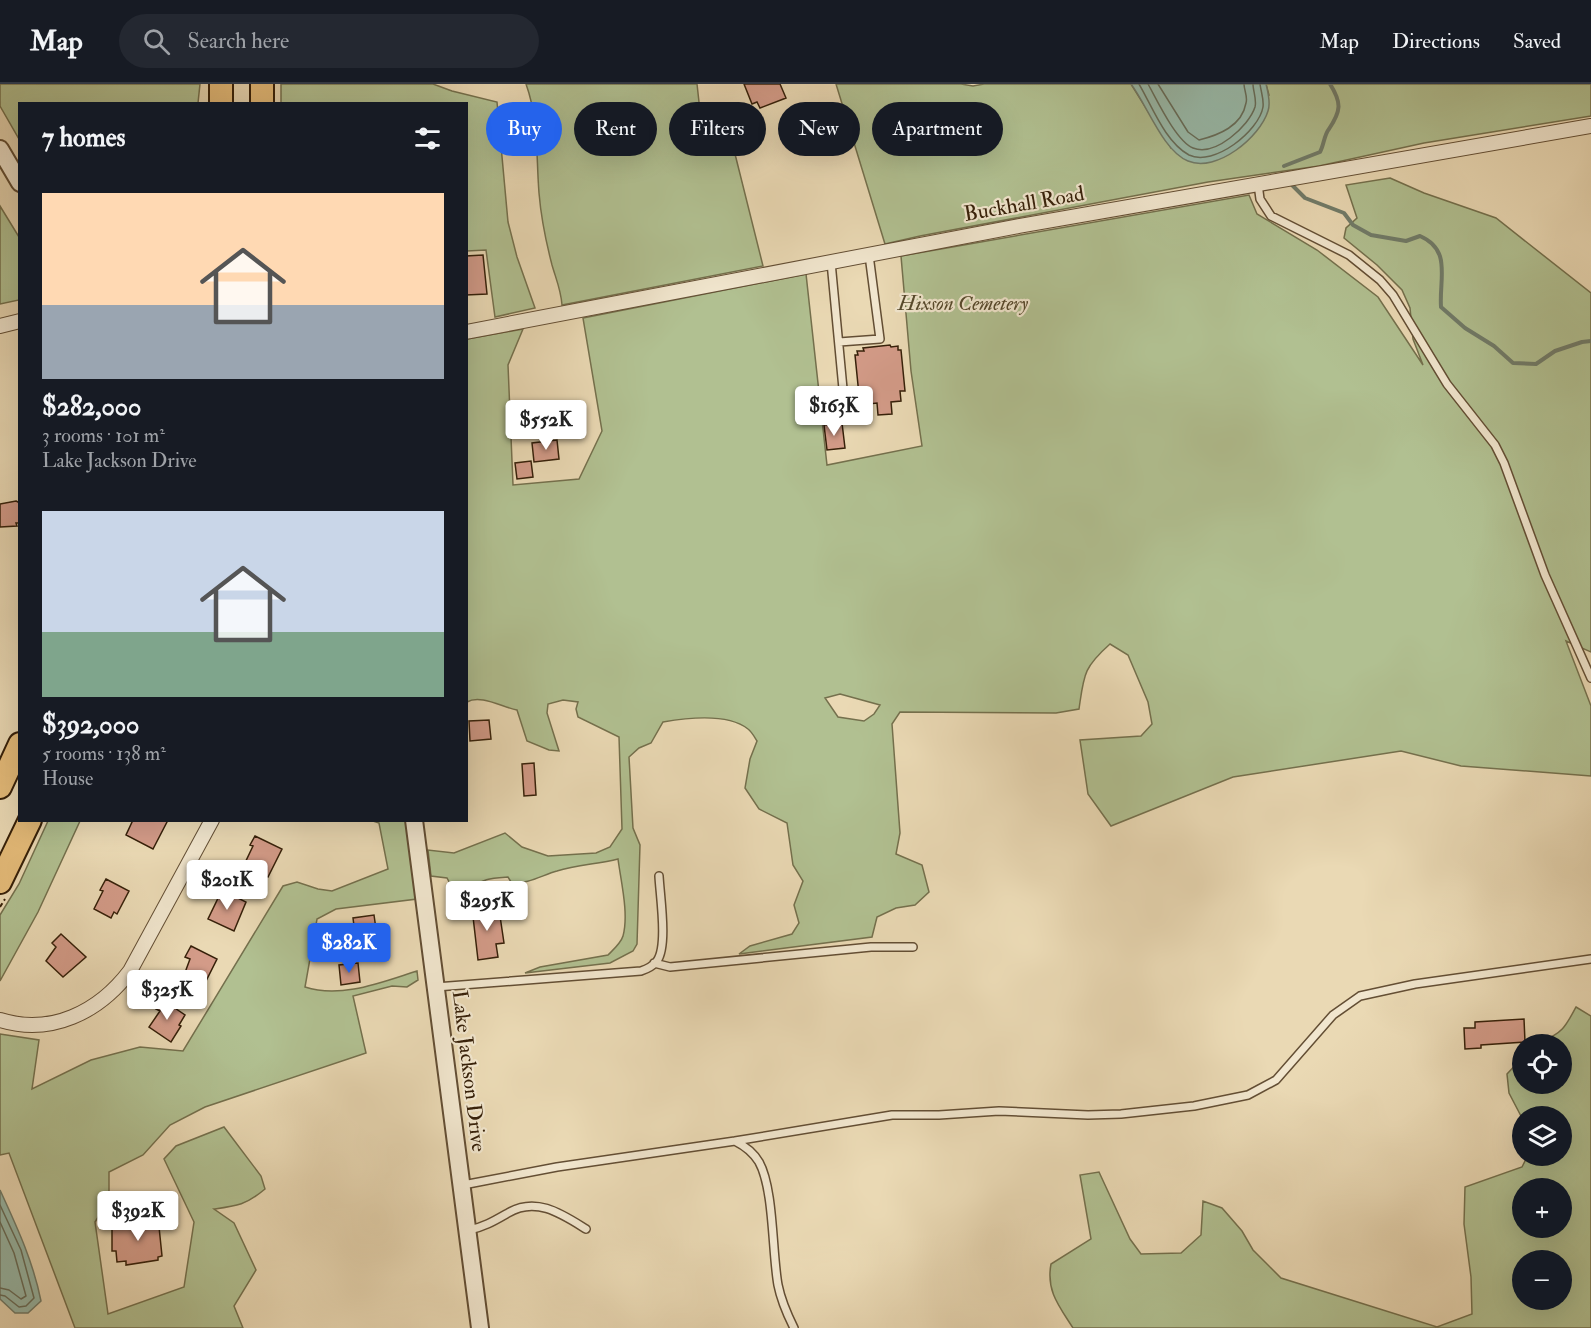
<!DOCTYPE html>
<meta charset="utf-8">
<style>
body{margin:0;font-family:"IM FELL Double Pica",serif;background:#242831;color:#f1f3f6;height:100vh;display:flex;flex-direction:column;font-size:22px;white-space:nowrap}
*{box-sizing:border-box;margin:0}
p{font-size:20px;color:#9ea1a6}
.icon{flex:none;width:33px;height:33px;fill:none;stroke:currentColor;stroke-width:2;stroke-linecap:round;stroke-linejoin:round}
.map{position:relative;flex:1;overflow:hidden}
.panel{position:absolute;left:18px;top:18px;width:450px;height:720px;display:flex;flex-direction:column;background:#171b24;border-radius:0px;box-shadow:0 6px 24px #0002}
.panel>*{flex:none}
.banner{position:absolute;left:486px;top:18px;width:570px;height:54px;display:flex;gap:12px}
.buttons{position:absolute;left:1512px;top:950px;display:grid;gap:12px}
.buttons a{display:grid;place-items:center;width:60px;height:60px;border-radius:50%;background:#171b24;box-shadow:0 6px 24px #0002;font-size:30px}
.price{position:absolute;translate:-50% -51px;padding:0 14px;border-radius:6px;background:#fff;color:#222;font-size:20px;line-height:39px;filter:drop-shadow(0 2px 3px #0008)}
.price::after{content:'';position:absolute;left:50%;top:36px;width:18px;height:14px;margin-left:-9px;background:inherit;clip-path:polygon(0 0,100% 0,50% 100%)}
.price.current{background:#2563eb;color:#fff}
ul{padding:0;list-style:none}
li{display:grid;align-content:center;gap:12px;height:318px;padding:0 24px}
li span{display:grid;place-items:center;height:186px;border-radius:0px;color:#555}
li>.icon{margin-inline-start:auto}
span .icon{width:108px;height:108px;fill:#fffc;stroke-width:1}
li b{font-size:26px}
h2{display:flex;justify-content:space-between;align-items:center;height:72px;padding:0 24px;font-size:26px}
.pill{padding:0 21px;border-radius:27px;background:#171b24;box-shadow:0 6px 24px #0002;font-size:21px;line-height:54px}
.pill.current{background:#2563eb;color:#fff}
header{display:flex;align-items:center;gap:36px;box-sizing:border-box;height:84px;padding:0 30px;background:#171b24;border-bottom:2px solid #363941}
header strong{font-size:28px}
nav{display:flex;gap:33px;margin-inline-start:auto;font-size:21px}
.search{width:420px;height:54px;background:#242831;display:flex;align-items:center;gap:15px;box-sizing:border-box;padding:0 21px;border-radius:33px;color:#9ea1a6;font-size:22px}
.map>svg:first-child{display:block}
.green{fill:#b1c091;stroke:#74704d;stroke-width:1.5;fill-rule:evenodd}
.water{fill:#98baaa;stroke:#717c6a;stroke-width:1.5}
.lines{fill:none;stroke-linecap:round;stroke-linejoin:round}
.shore{stroke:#676d5a;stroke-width:1.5}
.stream{stroke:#717c6a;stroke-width:4}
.building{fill:#d39b88;stroke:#362009;stroke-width:1.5}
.service-casing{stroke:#634e34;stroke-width:10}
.minor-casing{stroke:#634e34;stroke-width:16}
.tertiary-casing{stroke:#634e34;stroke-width:20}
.trunk-casing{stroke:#362009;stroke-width:26}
.path{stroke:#362009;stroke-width:2;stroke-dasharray:4.5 3;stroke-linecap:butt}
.service{stroke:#f1e6ce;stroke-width:7}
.minor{stroke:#f1e6ce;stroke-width:14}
.tertiary{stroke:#f1e6ce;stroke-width:16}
.trunk{stroke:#e5bc7a;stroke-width:22}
.labels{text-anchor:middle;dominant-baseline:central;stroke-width:4.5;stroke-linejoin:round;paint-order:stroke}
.street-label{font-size:21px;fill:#362009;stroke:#f1e6ce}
.park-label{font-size:21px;font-style:italic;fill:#55482b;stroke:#f1e6ce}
</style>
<header>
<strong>Map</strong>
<div class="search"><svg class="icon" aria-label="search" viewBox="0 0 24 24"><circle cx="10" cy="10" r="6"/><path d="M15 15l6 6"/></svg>Search here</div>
<nav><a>Map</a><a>Directions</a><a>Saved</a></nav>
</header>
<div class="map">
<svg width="1591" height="1244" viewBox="0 0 1591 1244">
<rect width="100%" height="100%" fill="#ead9b4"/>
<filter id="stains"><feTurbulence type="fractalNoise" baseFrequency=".00333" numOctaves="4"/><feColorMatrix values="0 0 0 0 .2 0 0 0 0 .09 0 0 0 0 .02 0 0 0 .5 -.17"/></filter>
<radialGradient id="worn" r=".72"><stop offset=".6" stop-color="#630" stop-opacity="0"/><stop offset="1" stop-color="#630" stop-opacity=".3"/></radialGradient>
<!-- green -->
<path class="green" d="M0 0H200L198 19 20 20 19 55 0 22Z
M281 0H433L452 7 497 18 508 138 517 173 535 224 495 233 486 166 467 167 466 20 281 19Z
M526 0H697L700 27 732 58 763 182 562 221C561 206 556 195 552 181 546 158 541 133 539 109 536 72 539 36 526 0Z
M836 0H961L973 2 984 0H1131L1171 64 1269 11 1266 0H1591V32L1424 59 1319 82 1208 98 920 152 885 160Z
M1390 94 1424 109 1496 134 1591 209V568L1566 557 1591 622V692L1461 682 1401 667 1233 693 1111 742 1088 710 1080 656 1141 652 1152 640 1148 618 1128 571 1110 560C1083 584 1084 591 1079 625L1056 629 900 628 892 640 900 749 896 770 922 781 929 808 915 821 896 824 877 833 872 853 739 870 750 862 792 850 799 839 794 821 803 797 793 781 787 739 759 725 745 704 750 675 757 657C755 654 752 648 748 645 728 629 686 634 663 638L651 659 639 664 629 673 633 744 640 761 637 860 633 867 610 879 525 889 540 883 608 871C613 866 621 859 623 852 629 830 621 798 618 775 598 780 577 781 557 787 542 791 528 801 511 798L508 793C493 794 481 794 471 806L455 809 447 794 431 792 428 766 454 769 505 749 522 763 548 772 596 769 610 763 622 745 619 653 578 633 576 625 578 618 563 616 548 620 547 629 559 667 549 666 527 657 517 626C502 623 480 610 467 618V255L523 245 508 281 513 401 579 395 602 347 583 234 806 190 827 381 922 362 911 287 901 172 1249 111 1257 130 1317 166 1378 213 1423 281 1413 255 1410 224 1402 206 1377 181 1344 154 1346 144 1357 134 1346 101ZM840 610 880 621 874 630 864 637 838 633 825 614Z
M0 122 19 153V216L0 220Z
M48 737H80L38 828 0 897V831L19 800Z
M373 737H406L417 815 336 825 317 835 305 903C341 915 382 898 417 887L418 896 407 903 392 902 353 912 366 969 205 1023 170 1041 143 1071 109 1088V1116L95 1138 108 1230 184 1203 194 1138 164 1075 176 1062 224 1043 261 1092 265 1105C246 1121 237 1122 214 1125L234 1139 256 1186 234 1222 243 1244H75L9 1069 0 1071V950L39 956 32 1005 91 976 140 963 183 967 283 802 297 798 318 805 332 807 388 785 379 739Z
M1576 923 1591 932V1244H1073C1059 1222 1046 1207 1051 1180L1091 1155 1080 1091 1099 1088 1130 1155 1141 1170 1181 1169 1201 1151 1203 1117 1222 1124 1242 1147 1253 1166 1281 1194 1437 1243 1472 1230 1471 1193 1464 1140 1465 1103 1522 1083 1528 1071H1562V1032H1522V1034L1509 1009 1507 990 1522 974V999H1562V960H1539L1541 957C1562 950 1566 942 1576 923ZM1522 1104H1562V1143H1522ZM1522 1176H1562V1215H1522Z"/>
<!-- water -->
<path class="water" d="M1131 0H1266C1268 8 1271 19 1268 27 1260 53 1217 89 1188 77 1163 67 1147 21 1131 0Z
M0 1106C17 1143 33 1177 41 1217L28 1229H15L0 1215Z"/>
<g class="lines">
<!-- shore -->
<path class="shore" d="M1139 0C1152 22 1165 58 1189 71 1214 83 1259 47 1263 23 1264 15 1261 8 1260 0
M1148 0C1157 16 1176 57 1193 64 1215 73 1249 42 1255 23 1257 16 1253 7 1253 0
M1158 0 1188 48 1199 56C1219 51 1242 42 1246 19 1248 13 1244 6 1244 0
M0 1121 21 1166 34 1214 26 1222 19 1223 5 1212 0 1211
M0 1138 14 1169 26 1212 21 1215 9 1206 0 1204"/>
<!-- stream -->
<path class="stream" d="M1284 82 1320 68C1324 61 1324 51 1329 45 1341 27 1342 19 1330 0
M1292 101 1305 114 1344 129 1353 141 1371 151 1406 157 1420 152C1452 166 1439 194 1441 223L1465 244 1494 262 1513 279 1536 280 1555 267 1582 258 1591 257"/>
</g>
<!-- building -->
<path class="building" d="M744 0H780L786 14 760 24 757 18 752 20Z
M483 171 487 210 466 211V172Z
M890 261 891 263 898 262V266H901L905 307H900L901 317 891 318 892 330 878 331 877 319 860 321 855 271H858L857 267H864L863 264Z
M842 339 845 364 827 366 824 341Z
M557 356 559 375 534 378 532 359Z
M531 377 533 393 517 395 515 379Z
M16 417 20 419V439H16L17 442 0 443V420Z
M489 636 491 655 470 657 469 637Z
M534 679 536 711 524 712 522 680Z
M133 736H168L153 765 126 751Z
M255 752 282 765 268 793 244 781 253 762 250 761Z
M106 795 129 807 117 830 114 828 111 834 94 825 103 807 100 806Z
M222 806 246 818 234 847 208 835Z
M491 821 493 833 500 832 504 859 496 860 498 873 478 876 472 824Z
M374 831 378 859H373L375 872 358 874 353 834Z
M61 850 86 873 63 893 46 877 56 863 52 859Z
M191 862 217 875 203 903 183 894 190 875 185 873Z
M358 879 360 898 341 901 339 881Z
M163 916 185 931 179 941 181 942 171 958 149 943 160 927 156 925Z
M1524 935 1525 958 1481 961V964L1465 965 1464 944H1475V938Z
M158 1133 162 1172 158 1173V1176L126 1181V1177L117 1178 116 1167H112V1144L118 1143V1141L141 1138V1135Z"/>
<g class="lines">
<defs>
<path id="service" d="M1258 100 1260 115 1271 132 1349 171 1380 196 1393 211 1447 300 1495 361 1504 379 1545 491 1591 594
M831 178 845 326
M839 258 880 255 869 171
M654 879 670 883 871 863H913
M436 903 641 887C647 885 653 882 657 877 668 862 660 812 659 792
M735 1057 892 1031H939L999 1027 1088 1031 1121 1030 1194 1022 1248 1011 1276 996 1333 931 1360 912 1415 900 1591 875
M463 1101 557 1083 735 1057C745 1062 753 1068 759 1078 774 1105 772 1168 778 1201 781 1216 787 1230 794 1244
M469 1146C484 1143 494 1137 508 1129 536 1112 562 1130 586 1145"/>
<path id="minor" d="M0 242 20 237
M466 248 1019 142 1591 42
M0 936C51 952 99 928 130 887L212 736"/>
<path id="tertiary" d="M0 65 20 99
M414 736 480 1244"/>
<path id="trunk" d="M221 0V20
M262 0V20
M0 703 20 660
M0 798 30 736"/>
</defs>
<!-- service casing -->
<use href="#service" class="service-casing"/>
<!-- minor casing -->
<use href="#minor" class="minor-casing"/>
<!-- tertiary casing -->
<use href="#tertiary" class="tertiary-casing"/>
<!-- trunk casing -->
<use href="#trunk" class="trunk-casing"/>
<!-- path -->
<path class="path" d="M0 823 5 815"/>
<!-- service -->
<use href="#service" class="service"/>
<!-- minor -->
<use href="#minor" class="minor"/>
<!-- tertiary -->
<use href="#tertiary" class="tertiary"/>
<!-- trunk -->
<use href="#trunk" class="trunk"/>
</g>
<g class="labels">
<!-- street labels -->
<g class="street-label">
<text transform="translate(1024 120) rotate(-10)">Buckhall Road</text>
<text transform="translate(469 987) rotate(83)">Lake Jackson Drive</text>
</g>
<!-- park labels -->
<g class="park-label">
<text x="963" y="219">Hixson Cemetery</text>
</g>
</g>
<rect width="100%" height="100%" filter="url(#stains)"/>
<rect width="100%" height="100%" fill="url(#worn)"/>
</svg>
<div class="buttons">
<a><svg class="icon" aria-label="locate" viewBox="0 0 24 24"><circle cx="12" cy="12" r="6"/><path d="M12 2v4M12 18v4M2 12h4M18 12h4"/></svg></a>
<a><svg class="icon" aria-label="layers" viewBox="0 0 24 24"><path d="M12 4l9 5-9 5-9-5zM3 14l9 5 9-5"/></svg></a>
<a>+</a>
<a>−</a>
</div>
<b class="price" style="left:834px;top:353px">$163K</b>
<b class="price" style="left:546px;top:367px">$552K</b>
<b class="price" style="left:227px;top:827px">$201K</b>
<b class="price" style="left:487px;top:848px">$295K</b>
<b class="price current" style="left:349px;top:890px">$282K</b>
<b class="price" style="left:167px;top:937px">$325K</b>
<b class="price" style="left:138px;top:1158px">$392K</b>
<div class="banner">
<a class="pill current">Buy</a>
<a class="pill">Rent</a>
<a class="pill">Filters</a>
<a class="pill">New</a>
<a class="pill">Apartment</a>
</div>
<section class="panel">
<h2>7 homes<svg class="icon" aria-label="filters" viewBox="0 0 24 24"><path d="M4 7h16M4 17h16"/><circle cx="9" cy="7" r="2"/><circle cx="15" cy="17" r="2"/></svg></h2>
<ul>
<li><span style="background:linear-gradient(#ffd9b3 60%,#9aa5b1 0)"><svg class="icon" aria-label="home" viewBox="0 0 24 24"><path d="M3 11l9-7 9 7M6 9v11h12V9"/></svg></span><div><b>$282,000</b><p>3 rooms · 101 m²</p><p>Lake Jackson Drive</p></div></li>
<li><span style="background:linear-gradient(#c9d6e8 65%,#7fa58c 0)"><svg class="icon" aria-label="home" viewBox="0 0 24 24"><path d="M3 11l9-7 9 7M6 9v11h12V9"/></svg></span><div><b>$392,000</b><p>5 rooms · 138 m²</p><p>House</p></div></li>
</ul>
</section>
</div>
